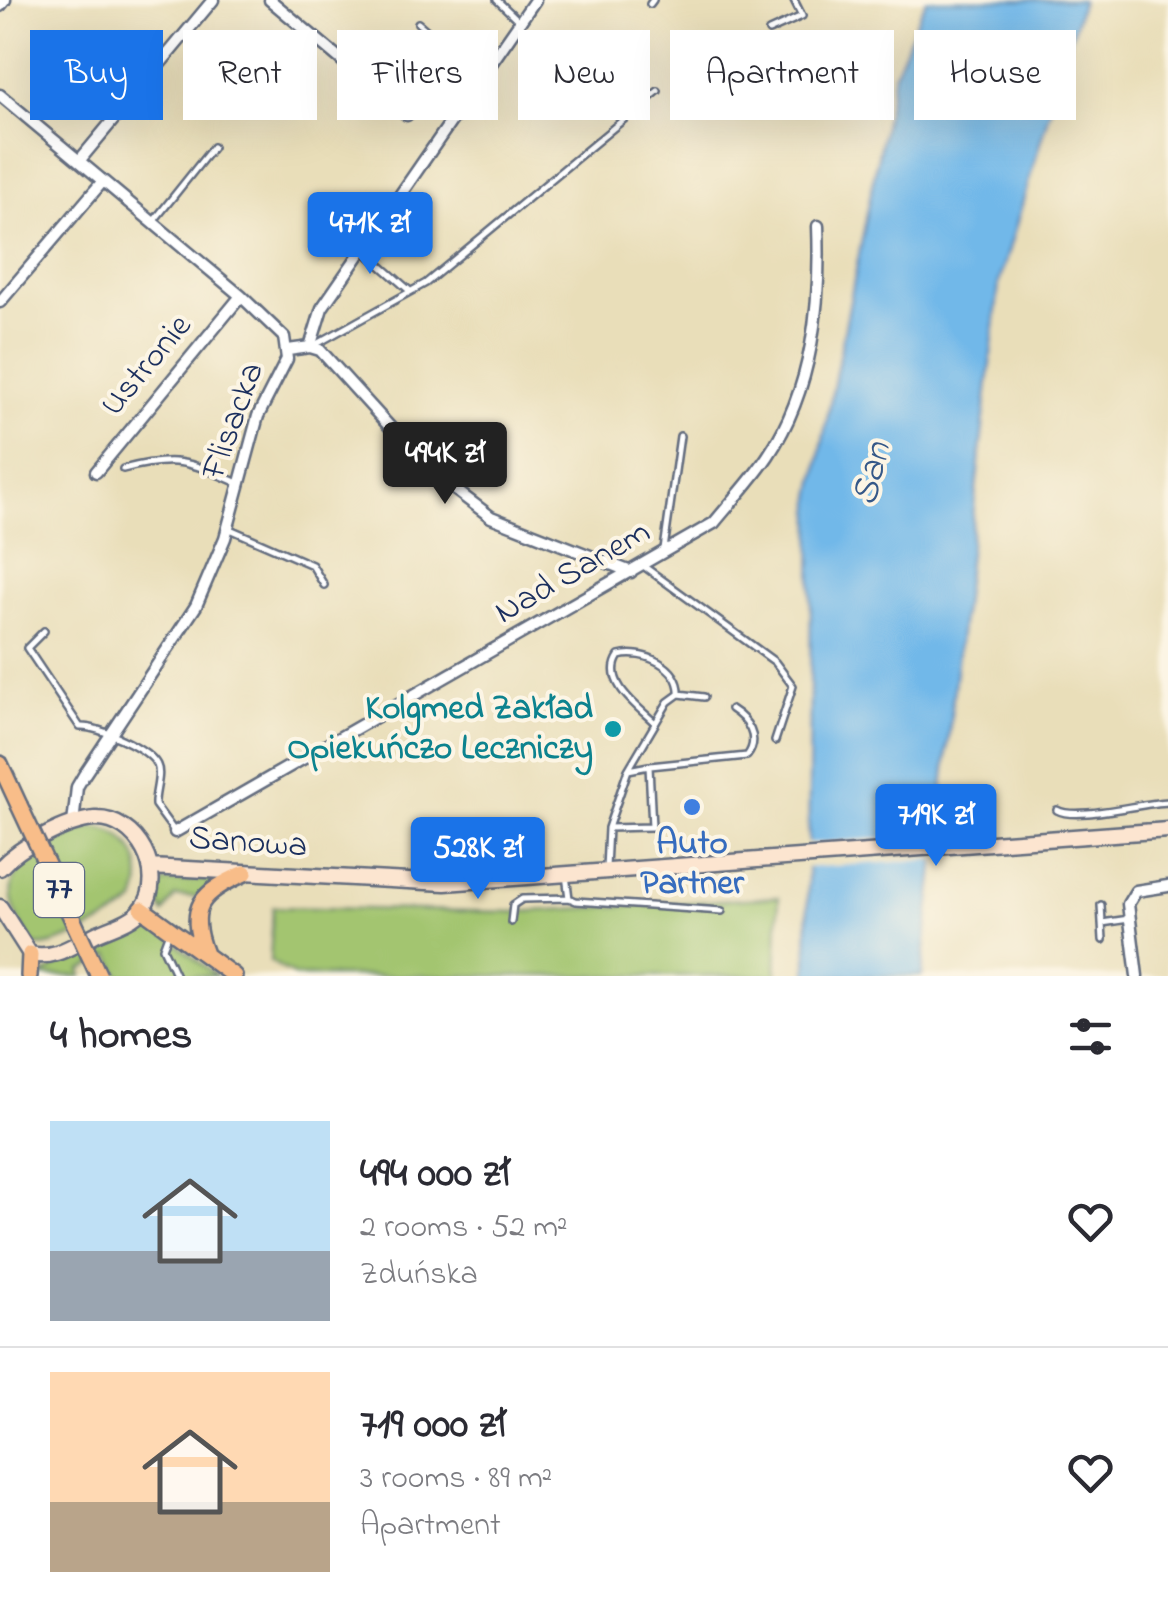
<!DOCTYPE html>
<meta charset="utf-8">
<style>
body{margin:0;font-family:"Indie Flower",sans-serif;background:#f7f7f7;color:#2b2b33;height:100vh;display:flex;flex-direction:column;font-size:38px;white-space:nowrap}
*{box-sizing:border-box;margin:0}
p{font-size:32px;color:#7c7c81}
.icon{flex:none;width:55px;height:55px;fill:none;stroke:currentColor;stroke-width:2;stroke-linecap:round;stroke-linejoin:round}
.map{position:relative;height:976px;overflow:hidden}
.panel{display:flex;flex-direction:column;background:#fff;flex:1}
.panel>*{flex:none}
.banner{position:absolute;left:30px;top:30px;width:1110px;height:90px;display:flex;gap:20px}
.price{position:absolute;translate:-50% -85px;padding:0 22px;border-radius:10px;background:#1a73e8;color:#fff;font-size:32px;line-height:65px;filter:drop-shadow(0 2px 5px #0008)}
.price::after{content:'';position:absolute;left:50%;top:60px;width:30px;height:22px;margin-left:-15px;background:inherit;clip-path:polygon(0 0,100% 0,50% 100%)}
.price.on{background:#222;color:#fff}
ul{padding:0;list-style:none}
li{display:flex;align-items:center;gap:30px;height:250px;padding:0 50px}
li+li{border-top:2px solid #e1e1e2}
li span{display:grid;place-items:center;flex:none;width:280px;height:200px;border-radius:0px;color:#555}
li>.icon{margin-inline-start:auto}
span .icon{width:120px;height:120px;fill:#fffc;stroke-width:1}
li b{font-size:42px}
h2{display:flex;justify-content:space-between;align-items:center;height:120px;padding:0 50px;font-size:42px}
.chip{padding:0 35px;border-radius:0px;background:#fff;box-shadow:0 10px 40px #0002;font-size:35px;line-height:90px}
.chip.on{background:#1a73e8;color:#fff}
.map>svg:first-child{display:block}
.green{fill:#a3c56f;stroke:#5f7a66;stroke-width:2.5}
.water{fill:#71b8e9;stroke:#4674a4;stroke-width:2.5}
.pier{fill:#e9deb9}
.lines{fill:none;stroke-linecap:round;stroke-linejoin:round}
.lane-casing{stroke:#636c7e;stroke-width:10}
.street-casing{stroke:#636c7e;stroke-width:15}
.secondary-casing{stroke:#636c7e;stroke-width:19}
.primary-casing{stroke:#636c7e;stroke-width:20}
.lane{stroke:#fff;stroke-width:5}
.street{stroke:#fff;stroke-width:10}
.secondary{stroke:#fce5d0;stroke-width:14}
.primary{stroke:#f8bd89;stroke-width:15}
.primary-bridge-casing{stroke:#636c7e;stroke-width:20;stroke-linecap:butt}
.primary-bridge{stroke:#f8bd89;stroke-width:15}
.culture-dot{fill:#0f9aa8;stroke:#fcf5e5;stroke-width:4}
.shop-dot{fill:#3f7fe0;stroke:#fcf5e5;stroke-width:4}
.labels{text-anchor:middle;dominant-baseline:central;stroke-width:8;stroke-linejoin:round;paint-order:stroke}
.shield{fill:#fcf5e5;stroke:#5e6a86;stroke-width:2.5}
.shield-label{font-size:32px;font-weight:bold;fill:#1b2f5e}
.street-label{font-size:35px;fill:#1b2f5e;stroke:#fcf5e5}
.culture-label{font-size:35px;font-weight:bold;fill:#0d838f;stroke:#fcf5e5;text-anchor:end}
.shop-label{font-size:35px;font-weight:bold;fill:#366cbe;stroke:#fcf5e5}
.water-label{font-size:38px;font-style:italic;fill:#355888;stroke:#fcf5e5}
</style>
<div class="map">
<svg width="1168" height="976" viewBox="0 0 1168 976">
<rect width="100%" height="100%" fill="#fcf5e5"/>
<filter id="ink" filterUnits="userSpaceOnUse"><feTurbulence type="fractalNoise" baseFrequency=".01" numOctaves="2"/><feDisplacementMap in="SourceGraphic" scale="20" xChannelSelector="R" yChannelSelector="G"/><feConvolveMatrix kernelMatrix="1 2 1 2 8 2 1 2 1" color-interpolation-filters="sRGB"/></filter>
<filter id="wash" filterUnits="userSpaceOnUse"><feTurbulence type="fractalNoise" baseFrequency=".0048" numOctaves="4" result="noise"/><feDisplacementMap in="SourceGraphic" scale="40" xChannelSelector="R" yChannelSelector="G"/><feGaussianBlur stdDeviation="2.25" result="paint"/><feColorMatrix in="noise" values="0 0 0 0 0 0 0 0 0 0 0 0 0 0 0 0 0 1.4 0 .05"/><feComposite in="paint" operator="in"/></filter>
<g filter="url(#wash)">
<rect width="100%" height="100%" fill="#e9deb9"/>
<!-- green -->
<path class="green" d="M91 827C131 830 149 864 135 902 120 916 52 951 34 945 6 903 0 879 39 850 56 842 72 832 91 827Z
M219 879 200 897 175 896 164 913 155 894 164 882Z
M779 897 776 976H295L270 961 273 907 515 912Z
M144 926 169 937 216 976H120L110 955 81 970 83 976H41L71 957Z"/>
<!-- water -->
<path class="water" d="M926 0H1082L999 283 922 976H807L812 497 894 74Z"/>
<!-- pier -->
<path class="pier" d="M942 834 940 859 803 868V844Z"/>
</g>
<g filter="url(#ink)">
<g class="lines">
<defs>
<path id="lane" d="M497 0 520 22
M650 4 653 0
M418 23 480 76
M769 31 802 16 794 0
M153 222 213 147
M364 251 410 291
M313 346 426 283 658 91
M123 469C177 455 189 462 238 483
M230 529 312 565 324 585
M664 549 680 436
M642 565 775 662 793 686 775 741
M44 631 27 648 80 727C98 726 149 748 157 765 162 775 154 793 155 805L174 831
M654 722C637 706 602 681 619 656 643 649 681 667 679 694
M650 766 747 756C761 738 747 719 731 709
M628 770 668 702 679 694 704 697
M1057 810C1076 821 1140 803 1168 802
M606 868 608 828 652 827 649 766 628 770 608 828
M566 875 569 898 576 901 722 911
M1101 905 1103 940
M511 922 513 905 522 899 569 898
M1102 923 1129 919
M169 932 163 948 176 976"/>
<path id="street" d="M270 0 407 115
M0 6 5 0
M0 95 241 296 284 337 287 359 258 416 225 538 196 606 84 775 77 787 73 824
M79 161 213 0
M0 302 103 181
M310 347 320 350 428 469 491 517 631 572
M288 350 310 347 322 308 535 0
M96 472 241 296
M175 832 714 523C732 501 752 480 768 456 813 389 821 304 818 226
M1137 976 1128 904 1136 891 1168 886"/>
<path id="secondary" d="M150 867 445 883 1168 830
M0 868C19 847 66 821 95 819 137 817 168 875 142 909 132 922 108 928 94 935 73 945 54 960 30 954L0 907"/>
<path id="primary" d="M0 764 19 805
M142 909 234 976
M205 954C186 906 202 892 245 873
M29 976 30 954"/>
</defs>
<!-- lane casing -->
<use href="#lane" class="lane-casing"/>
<!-- street casing -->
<use href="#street" class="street-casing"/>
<!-- secondary casing -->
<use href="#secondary" class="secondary-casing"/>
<!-- primary casing -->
<use href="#primary" class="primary-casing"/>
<!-- lane -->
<use href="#lane" class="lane"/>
<!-- street -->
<use href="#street" class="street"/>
<!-- secondary -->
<use href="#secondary" class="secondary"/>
<!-- primary -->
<use href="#primary" class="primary"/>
<defs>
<path id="primary-bridge" d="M19 805 99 976"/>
</defs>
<!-- primary-bridge casing -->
<use href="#primary-bridge" class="primary-bridge-casing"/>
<!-- primary-bridge -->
<use href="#primary-bridge" class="primary-bridge"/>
</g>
</g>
<!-- markers -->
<circle class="culture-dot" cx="613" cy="729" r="10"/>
<circle class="shop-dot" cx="692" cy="807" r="10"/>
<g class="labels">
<!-- shield labels -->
<rect class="shield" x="34" y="863" width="50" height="54" rx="8"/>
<g class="shield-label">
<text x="59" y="890">77</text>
</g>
<!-- street labels -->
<g class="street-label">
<text transform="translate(147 366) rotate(-50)">Ustronie</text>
<text transform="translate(234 421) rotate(-70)">Flisacka</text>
<text transform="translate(573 573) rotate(-30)">Nad Sanem</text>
<text transform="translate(248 843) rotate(4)">Sanowa</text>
</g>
<!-- culture labels -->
<g class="culture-label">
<text x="593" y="709">Kolgmed Zakład<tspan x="593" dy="40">Opiekuńczo Leczniczy</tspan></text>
</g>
<!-- shop labels -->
<g class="shop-label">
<text x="692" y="844">Auto<tspan x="692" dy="40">Partner</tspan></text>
</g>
<!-- water labels -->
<g class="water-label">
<text transform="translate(873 474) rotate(-76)">San</text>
</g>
</g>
</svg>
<b class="price" style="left:370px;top:277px">471K zł</b>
<b class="price on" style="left:445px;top:507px">494K zł</b>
<b class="price" style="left:936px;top:869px">719K zł</b>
<b class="price" style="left:478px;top:902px">528K zł</b>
<div class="banner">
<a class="chip on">Buy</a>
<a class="chip">Rent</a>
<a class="chip">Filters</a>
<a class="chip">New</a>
<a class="chip">Apartment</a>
<a class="chip">House</a>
</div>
</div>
<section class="panel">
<h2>4 homes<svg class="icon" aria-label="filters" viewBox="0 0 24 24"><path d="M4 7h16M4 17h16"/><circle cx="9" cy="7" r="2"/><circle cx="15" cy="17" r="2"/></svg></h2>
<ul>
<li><span style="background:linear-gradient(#bfe0f5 65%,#9aa5b1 0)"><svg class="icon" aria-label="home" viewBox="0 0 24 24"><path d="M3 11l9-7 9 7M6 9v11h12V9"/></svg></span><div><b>494 000 zł</b><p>2 rooms · 52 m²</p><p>Zduńska</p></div><svg class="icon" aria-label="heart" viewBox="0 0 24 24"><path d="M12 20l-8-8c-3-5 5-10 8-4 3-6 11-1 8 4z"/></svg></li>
<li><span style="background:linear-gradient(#ffd9b3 65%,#b9a48a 0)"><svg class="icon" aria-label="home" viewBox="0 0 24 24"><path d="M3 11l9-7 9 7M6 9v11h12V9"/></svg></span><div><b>719 000 zł</b><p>3 rooms · 89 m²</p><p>Apartment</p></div><svg class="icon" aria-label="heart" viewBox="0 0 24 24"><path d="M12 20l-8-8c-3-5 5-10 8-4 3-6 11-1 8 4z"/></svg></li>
</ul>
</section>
